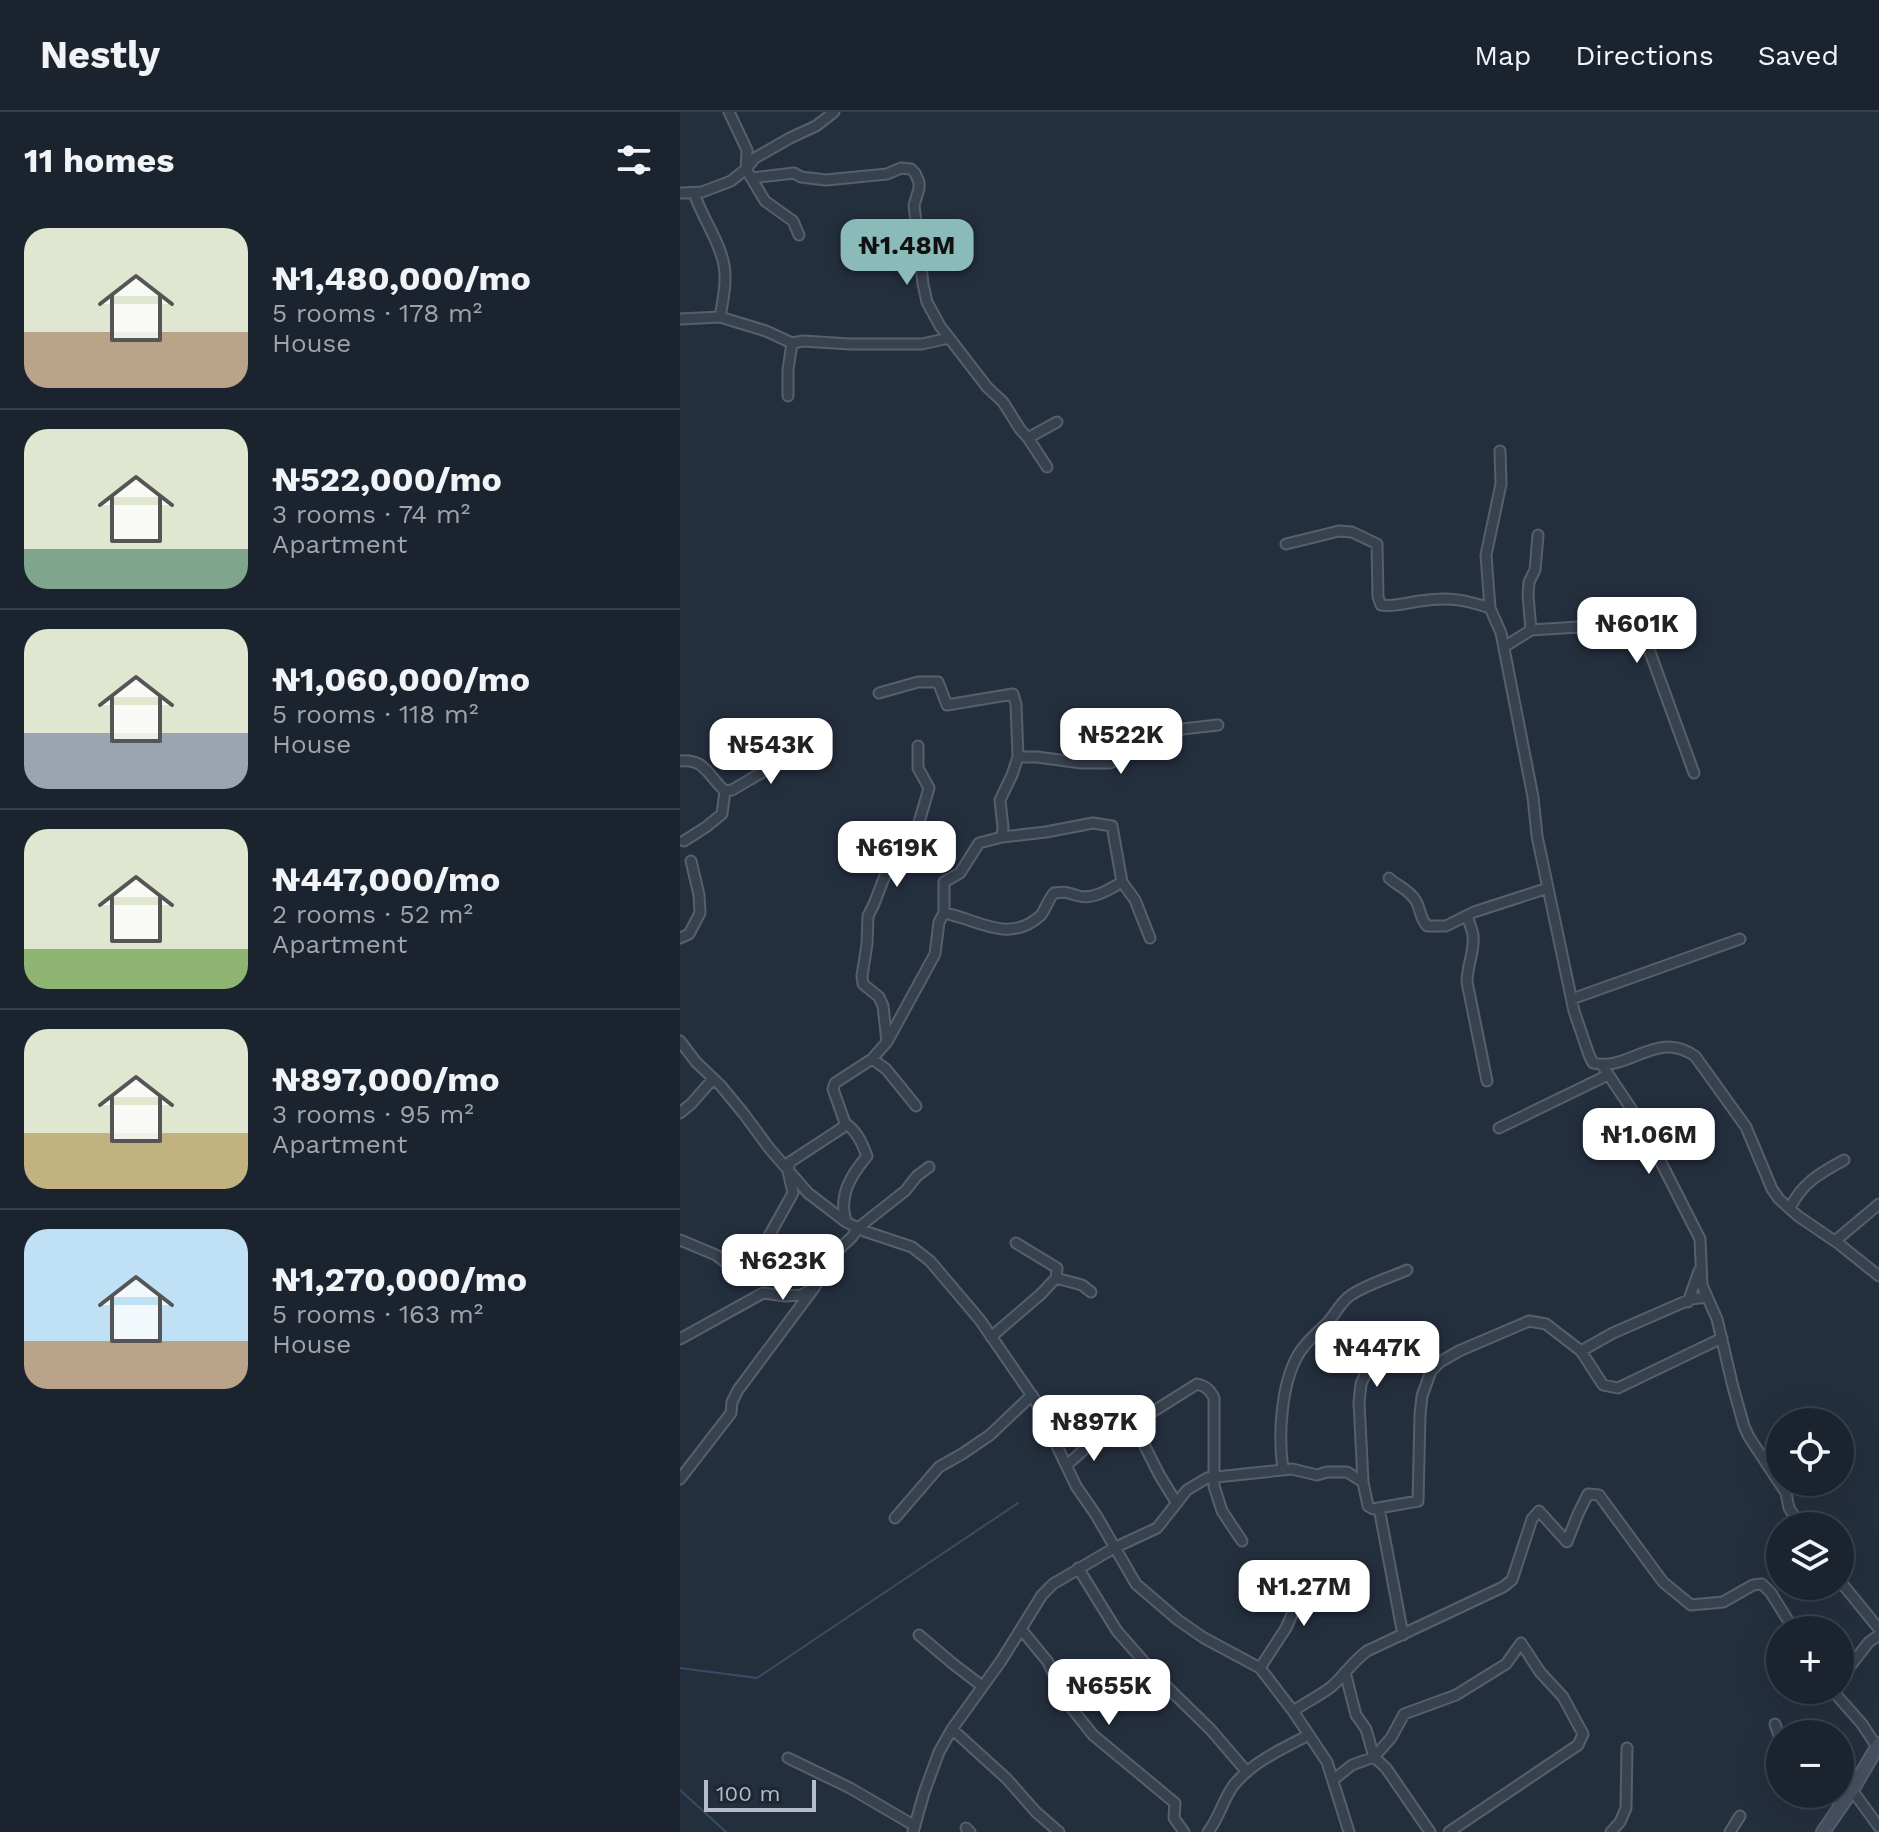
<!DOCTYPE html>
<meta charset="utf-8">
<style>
body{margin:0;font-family:"Work Sans",sans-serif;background:#282f3a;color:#f1f3f6;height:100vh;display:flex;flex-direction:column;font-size:30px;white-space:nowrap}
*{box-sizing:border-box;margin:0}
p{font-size:26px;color:#a0a4aa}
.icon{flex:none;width:44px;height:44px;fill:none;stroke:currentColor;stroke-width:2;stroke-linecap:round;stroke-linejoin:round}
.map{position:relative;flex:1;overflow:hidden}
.side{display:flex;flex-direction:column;background:#1b232e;width:680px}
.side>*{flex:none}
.buttons{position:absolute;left:1086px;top:1296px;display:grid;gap:16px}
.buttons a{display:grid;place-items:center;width:88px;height:88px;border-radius:50%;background:#1b232e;box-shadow:0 8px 32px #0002,0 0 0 2px #39404a;font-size:40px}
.scale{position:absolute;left:24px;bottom:20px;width:112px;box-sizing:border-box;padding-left:8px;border:4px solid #b4bcc9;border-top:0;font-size:22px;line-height:28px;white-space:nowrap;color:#b4bcc9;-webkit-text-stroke:6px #1d2633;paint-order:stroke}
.price{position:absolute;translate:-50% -68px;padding:0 18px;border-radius:16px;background:#fff;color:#222;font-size:26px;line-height:52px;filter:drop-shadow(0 2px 4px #0008)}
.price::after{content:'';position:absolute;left:50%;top:48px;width:24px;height:18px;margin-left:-12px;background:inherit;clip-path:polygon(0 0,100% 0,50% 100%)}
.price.on{background:#8bbbb9;color:#111}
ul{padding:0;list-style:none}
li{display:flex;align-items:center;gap:24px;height:200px;padding:0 24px}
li+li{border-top:2px solid #39404a}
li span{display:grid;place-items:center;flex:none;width:224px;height:160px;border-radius:24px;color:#555}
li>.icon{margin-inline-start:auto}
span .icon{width:96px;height:96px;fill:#fffc;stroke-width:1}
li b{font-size:34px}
h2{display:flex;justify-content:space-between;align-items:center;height:96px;padding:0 24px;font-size:34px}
header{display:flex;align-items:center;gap:48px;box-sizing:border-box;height:112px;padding:0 40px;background:#1b232e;border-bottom:2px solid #39404a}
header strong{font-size:38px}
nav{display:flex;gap:44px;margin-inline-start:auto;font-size:28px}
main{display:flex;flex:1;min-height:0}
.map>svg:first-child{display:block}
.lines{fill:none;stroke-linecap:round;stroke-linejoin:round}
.stream{stroke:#394c67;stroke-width:2}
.street-casing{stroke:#565f6c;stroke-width:13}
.secondary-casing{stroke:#565f6c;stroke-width:16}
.street{stroke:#38414e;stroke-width:9}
.secondary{stroke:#465061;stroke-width:12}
</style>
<header>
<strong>Nestly</strong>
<nav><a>Map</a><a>Directions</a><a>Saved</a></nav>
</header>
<main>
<section class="side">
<h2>11 homes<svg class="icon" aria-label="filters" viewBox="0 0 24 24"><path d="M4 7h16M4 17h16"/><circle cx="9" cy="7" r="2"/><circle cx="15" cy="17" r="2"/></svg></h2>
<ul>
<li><span style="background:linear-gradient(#dfe7d0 65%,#b9a48a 0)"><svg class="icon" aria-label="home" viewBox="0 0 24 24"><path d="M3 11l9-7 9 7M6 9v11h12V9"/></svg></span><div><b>₦1,480,000/mo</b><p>5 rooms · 178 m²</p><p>House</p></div></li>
<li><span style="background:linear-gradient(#dfe7d0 75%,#7fa58c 0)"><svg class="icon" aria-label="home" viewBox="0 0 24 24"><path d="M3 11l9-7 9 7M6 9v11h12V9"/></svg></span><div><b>₦522,000/mo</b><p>3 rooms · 74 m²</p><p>Apartment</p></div></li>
<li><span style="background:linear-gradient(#dfe7d0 65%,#9aa5b1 0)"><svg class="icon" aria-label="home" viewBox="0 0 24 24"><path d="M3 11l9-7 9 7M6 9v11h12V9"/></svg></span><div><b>₦1,060,000/mo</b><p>5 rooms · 118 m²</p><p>House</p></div></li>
<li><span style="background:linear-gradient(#dfe7d0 75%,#8fb573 0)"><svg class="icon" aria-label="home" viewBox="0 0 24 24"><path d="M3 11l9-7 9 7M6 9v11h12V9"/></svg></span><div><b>₦447,000/mo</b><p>2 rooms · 52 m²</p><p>Apartment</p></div></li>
<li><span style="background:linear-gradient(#dfe7d0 65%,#c2b280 0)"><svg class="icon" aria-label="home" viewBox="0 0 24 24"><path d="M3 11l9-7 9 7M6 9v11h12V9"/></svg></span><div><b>₦897,000/mo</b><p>3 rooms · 95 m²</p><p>Apartment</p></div></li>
<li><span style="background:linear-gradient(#bfe0f5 70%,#b9a48a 0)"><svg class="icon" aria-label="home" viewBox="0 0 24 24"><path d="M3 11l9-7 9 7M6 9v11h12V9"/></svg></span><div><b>₦1,270,000/mo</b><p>5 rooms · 163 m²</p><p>House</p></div></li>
</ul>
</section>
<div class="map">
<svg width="1199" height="1720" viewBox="0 0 1199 1720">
<rect width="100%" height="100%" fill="#242f3e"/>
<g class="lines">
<!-- stream -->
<path class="stream" d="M0 1556 77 1566 338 1391
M0 1678 46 1720"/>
<defs>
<path id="street" d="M49 0 67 38 66 57 85 89 113 109 119 123
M71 66 114 61 121 65 146 68 207 62 221 56 231 57 235 61 239 70V77L234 93 243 172 247 190 260 214 307 275 323 290 340 317 348 326 377 310
M0 81 22 80 51 69 66 57 75 46 110 26 136 14 154 0
M14 81C22 106 39 127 44 153 47 169 43 188 40 205L86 219 112 231
M0 207 40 205
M108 284V258L112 231 123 229 170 232H242L269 226
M348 326 367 355
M820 339 821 372 806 443 810 496 821 521 853 685 857 724 894 899 909 943 913 951C950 960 976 917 1015 944L1066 1015 1092 1077 1099 1087 1118 1104 1159 1132 1199 1164
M606 432 659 419 672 420 697 432 698 485 701 493C714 495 726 491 740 489 768 485 783 487 810 496
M851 518 848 483 849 470 855 458 858 423
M824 535 851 518 947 512 963 521 1014 661
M199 581 238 570H258L267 593 333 582 336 592 338 645 332 663 320 688 323 715 322 725
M338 645H357L401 651H430L457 637 502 617 538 613
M0 649C25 646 28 664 45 679L42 702 26 715 4 729
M45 679 52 678 98 651V636
M709 766C717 774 729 777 736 789 741 798 739 804 747 814H766L794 800 868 776
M264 801V770L280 761 299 731 322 725 366 720 413 711 432 714 442 770
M787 804C789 810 792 817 793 823 795 839 787 853 787 870L807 969
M0 826 9 822 20 801 19 783 11 749
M892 887 1060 827
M0 929 16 950 41 974 64 1002 89 1036 128 1081 166 1110 184 1119 232 1135 250 1149 300 1208 355 1288 396 1374 416 1403 456 1472 498 1508 524 1526 580 1556 613 1599 647 1650 669 1720
M207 930 203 894 199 885 183 872 182 864 187 832 188 804 194 792 209 753 218 743 230 741 249 676 238 656V634
M192 947 207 930 255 842 259 810 264 801C298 807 329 833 361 803 364 800 369 786 374 781 390 779 385 781 399 784 413 788 430 777 442 770L455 788 470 826
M922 953 962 1013 1020 1127 1022 1173 1037 1207 1053 1275 1064 1314 1069 1325 1106 1381 1109 1396 1121 1414
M0 1001 11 992 33 967
M165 1011C177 1019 182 1031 187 1044 171 1063 158 1084 166 1109
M819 1016 928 963
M1110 1096C1122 1071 1140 1061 1164 1048
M0 1128 36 1143 49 1153 59 1155 85 1131 113 1081 108 1059 110 1050 162 1016 165 1011 153 977 155 971 192 947 206 957 236 994
M1155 1129 1199 1092
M336 1131 377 1156 376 1166
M1008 1190 1019 1159
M646 1212 671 1236 681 1248 685 1263 681 1272 679 1290 683 1370
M311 1225 361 1182 376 1166 402 1173 411 1180
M0 1227 83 1181 105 1184 121 1183 131 1178
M901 1239 933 1221 1011 1187 1027 1185
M387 1353 409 1333 415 1325
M603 1357C598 1325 601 1272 618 1243 626 1229 637 1221 647 1211 655 1203 661 1189 671 1183 688 1172 709 1166 727 1158
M0 1367 51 1301 52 1290 58 1278 134 1176 156 1140 172 1125 178 1116 225 1079 237 1064 249 1055
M496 1390 480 1364 455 1315 466 1304 517 1272C526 1274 530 1278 534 1286V1374L542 1399 562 1429
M699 1396 723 1523
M215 1406 259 1355 282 1342 310 1323 352 1283
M398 1456 437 1519 481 1569 531 1618 567 1660
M1160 1469 1199 1517
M341 1517 368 1550 386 1589 413 1623 495 1691 494 1706 504 1720
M239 1523 272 1551 302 1574
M580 1556 606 1516 614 1498 613 1479 624 1456
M665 1560 676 1603 686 1617 694 1645 706 1656 750 1720
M1160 1567 1189 1530 1199 1523
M1152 1578 1182 1612 1197 1635
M613 1599C625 1591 639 1584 651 1575 664 1564 673 1549 687 1539L823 1475 832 1468 852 1407 859 1399 887 1430 898 1402 908 1382 919 1383 983 1470 1011 1493 1043 1490 1073 1473 1082 1472 1091 1481 1114 1518
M1095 1612 1100 1626
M272 1617 327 1667 356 1700 379 1720
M108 1646 170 1676 235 1714
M653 1668 672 1653 694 1645 711 1626 724 1602 776 1583 826 1552 841 1531 860 1560 883 1585 903 1622 898 1633 769 1720
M1172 1678 1199 1715
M286 1716 290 1720
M233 1720 244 1681 259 1640 272 1617 321 1549 362 1483 373 1472 434 1436 477 1416 507 1378 527 1366 612 1357 637 1363 647 1360H667L683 1370 688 1394 693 1397 738 1389 740 1303 742 1284 751 1259 760 1250 779 1239 849 1209 866 1212 901 1239 923 1273 938 1276 1042 1226
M528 1720C539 1706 543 1688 553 1674 571 1651 603 1636 629 1623
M931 1720 940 1710 946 1696 947 1636
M1050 1720 1060 1704"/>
<path id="secondary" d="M1143 1720 1172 1678 1199 1632"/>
</defs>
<!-- street casing -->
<use href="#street" class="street-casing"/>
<!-- secondary casing -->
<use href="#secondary" class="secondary-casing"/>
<!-- street -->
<use href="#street" class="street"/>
<!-- secondary -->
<use href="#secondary" class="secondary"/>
</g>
</svg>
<div class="buttons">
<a><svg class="icon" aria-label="locate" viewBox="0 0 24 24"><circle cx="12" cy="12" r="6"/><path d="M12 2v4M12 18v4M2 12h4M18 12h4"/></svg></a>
<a><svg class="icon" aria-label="layers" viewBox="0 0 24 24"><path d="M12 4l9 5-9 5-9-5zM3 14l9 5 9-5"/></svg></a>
<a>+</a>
<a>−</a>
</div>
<div class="scale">100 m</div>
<b class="price on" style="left:227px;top:175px">₦1.48M</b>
<b class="price" style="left:957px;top:553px">₦601K</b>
<b class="price" style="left:441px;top:664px">₦522K</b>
<b class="price" style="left:91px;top:674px">₦543K</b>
<b class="price" style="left:217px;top:777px">₦619K</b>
<b class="price" style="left:969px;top:1064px">₦1.06M</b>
<b class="price" style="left:103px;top:1190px">₦623K</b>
<b class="price" style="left:697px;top:1277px">₦447K</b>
<b class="price" style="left:414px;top:1351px">₦897K</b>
<b class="price" style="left:624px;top:1516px">₦1.27M</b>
<b class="price" style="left:429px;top:1615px">₦655K</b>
</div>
</main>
